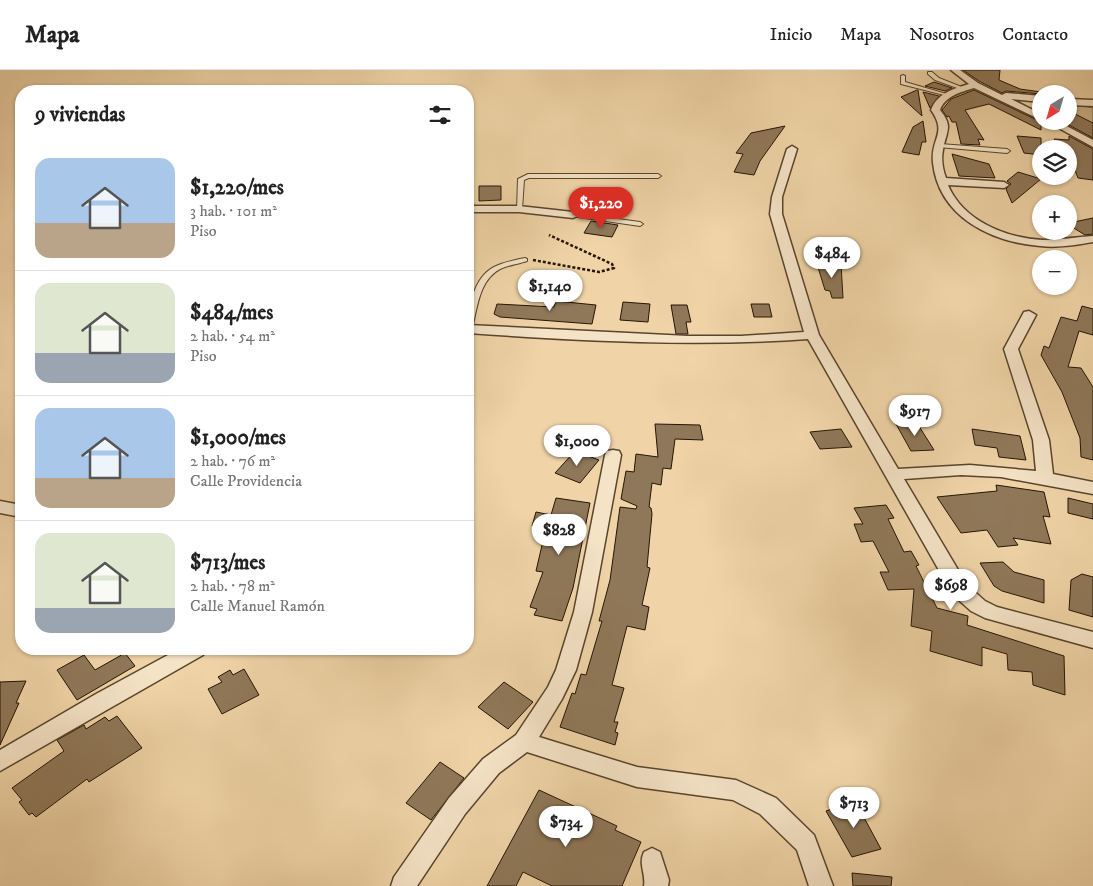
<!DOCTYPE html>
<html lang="es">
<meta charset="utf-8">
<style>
body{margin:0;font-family:"IM FELL DW Pica",serif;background:#f6f6f6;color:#222;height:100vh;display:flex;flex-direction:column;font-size:19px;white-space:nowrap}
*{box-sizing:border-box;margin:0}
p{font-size:16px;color:#767676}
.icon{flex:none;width:28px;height:28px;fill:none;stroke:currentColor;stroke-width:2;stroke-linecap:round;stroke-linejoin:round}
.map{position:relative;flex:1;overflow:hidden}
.sheet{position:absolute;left:15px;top:15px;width:459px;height:570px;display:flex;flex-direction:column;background:#fff;border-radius:20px;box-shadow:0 1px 4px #0004}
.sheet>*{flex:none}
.needle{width:32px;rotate:217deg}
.controls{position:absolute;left:1032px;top:15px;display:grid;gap:10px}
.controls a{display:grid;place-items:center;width:45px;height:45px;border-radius:50%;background:#fff;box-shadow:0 1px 4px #0004;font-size:25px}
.price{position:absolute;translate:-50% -42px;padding:0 11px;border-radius:18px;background:#fff;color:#222;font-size:16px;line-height:32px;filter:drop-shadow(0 1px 2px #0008)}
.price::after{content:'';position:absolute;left:50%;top:30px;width:15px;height:11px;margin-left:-8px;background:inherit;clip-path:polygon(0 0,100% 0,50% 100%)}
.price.selected{background:#d93025;color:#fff}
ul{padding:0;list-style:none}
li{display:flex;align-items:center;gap:15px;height:125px;padding:0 20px}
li+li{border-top:1px solid #e0e0e0}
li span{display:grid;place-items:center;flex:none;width:140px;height:100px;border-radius:15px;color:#555}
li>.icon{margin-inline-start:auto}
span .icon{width:60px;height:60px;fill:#fffc;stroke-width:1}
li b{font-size:21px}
h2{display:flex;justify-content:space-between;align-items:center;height:60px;padding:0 20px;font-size:21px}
header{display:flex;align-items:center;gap:30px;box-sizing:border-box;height:70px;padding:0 25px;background:#fff;border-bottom:1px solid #e0e0e0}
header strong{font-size:24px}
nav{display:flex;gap:28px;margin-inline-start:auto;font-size:18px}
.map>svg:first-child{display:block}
.green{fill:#cdb48b;stroke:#796448}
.building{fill:#8f7859;stroke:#251504}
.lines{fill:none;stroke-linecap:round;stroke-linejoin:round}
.service-casing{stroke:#58452d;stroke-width:2}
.minor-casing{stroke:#58452d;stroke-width:3}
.path{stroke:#251504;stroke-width:2.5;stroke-dasharray:3 2;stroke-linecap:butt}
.service{fill:#f5e3c6;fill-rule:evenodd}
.minor{fill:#f5e3c6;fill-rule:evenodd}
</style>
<header>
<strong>Mapa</strong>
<nav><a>Inicio</a><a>Mapa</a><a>Nosotros</a><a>Contacto</a></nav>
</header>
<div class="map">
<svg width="1093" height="816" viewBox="0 0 1093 816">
<rect width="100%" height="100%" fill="#f0d4a7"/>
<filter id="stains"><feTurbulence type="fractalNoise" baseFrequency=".004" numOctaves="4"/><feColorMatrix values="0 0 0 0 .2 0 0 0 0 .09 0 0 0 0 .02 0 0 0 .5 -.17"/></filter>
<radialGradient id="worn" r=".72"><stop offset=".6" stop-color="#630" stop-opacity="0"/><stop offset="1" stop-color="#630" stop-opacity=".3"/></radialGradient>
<!-- green -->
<path class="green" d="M1079 35 1093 38V55L1059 51H1069V45Z"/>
<!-- building -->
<path class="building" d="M963 0H1000L999 10 1020 19 1041 22V24L1006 21 1002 23 979 11Z
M934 12 952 18 945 21 925 16Z
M917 20H918L922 46 901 27Z
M974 20 1041 52V60L989 34 965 40 984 70 978 69 980 75 961 74 956 52H952L949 46 947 47 942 40 951 29Z
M923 22 939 26 930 38Z
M1069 41 1093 53V68L1069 55Z
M923 51 926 72H922L919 85 902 82 913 57Z
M785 56 760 91 754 105 734 102 743 84 736 83 751 63Z
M1017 66 1041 68V85L1024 83Z
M1069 66 1093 79V110L1078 108 1069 85V79H1061L1054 69 1069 70Z
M952 84 989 94 995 108 959 106Z
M1018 102 1041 109 1012 133 1006 119 1011 114 1007 111Z
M479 116H501V130L479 131Z
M1093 148V164L1085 165 1069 155V153Z
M591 151 618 155 612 167 584 163Z
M817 194H841L843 228H832L830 221 825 220Z
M556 231 596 235 592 254 500 247 494 244 497 234 554 237Z
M623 232 650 234 648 252 620 250Z
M751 234H769L772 247H754Z
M671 235H687L691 252H686L688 264H676Z
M1082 236 1093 239V265L1079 261 1068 297 1081 298 1093 317V390L1081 387 1080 368 1062 322 1041 285 1044 276 1049 278 1061 247 1077 251Z
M917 353 934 380 911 381 896 354Z
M655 354 700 355 703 370 675 369 671 399 663 398 661 415 652 413 649 437 651 438 652 444 647 497 650 498 642 535 649 537 645 560 627 556 612 615 624 618 614 652H618L615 662 618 663 615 675 560 657 572 623 575 624 581 604 586 605 602 551H599L610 510 620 437 636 439 637 436 621 429 626 401 634 402 636 384 658 387Z
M841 359 852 377 820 379 810 362Z
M972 359 1020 366 1026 390 999 387 997 378 975 375Z
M575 381 599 390 580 413 555 403Z
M996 415 1044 422 1050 447 1043 446 1051 474 1013 468 1018 475 998 477 987 460 961 463 937 427 997 421Z
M556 428 590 433 573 518 562 551 534 545 537 539 530 537 543 502 536 501 546 458 532 456 536 442 551 445Z
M1068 428 1093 434V449L1068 443Z
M886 435 894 448 888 449 904 482 911 481 919 495 916 496 937 538 968 546 967 555 1064 586 1065 625 1033 615 1032 602 1008 600 1007 584 982 577V596L930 581 932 561 911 556 914 519 888 520 880 502H889L873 471 861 472 854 454H863L854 438Z
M1003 492 1014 502 1044 510V533L1002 521 994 516 980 493Z
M1082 504 1093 507V547L1069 540 1071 510Z
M125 583 135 596 77 630 57 600 84 585 95 600Z
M244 599 259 625 222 644 208 619 222 612 218 607 230 600 233 605Z
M26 611 16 633H19L0 675V612Z
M504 612 533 632 508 659 478 637Z
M117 646 142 678 89 712 87 709 36 747 32 743 29 745 19 732 22 730 12 718 64 681 57 670 84 655 86 659 105 647 109 651Z
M440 692 464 708 431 750 406 733Z
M539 720 617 756 615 760 641 772 622 816H552L523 802 516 816H487Z
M855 731 881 779 852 787 826 741Z
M852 803 892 807 891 816H853Z"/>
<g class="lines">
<defs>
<path id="service" d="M928 2H932L939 8 964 18 960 19 935 10 928 4Z
M903 5 905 6V12L950 25 948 26 901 14V6Z
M940 74 1007 79 1010 81 1007 83 938 77V75Z
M528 104H658L661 106 658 108H529L524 110 522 139 517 140 518 109Z
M573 143 640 152 643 154 640 156 571 146V144Z
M525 188 527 189V191C518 194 509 195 500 199 479 210 477 239 472 259L468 261C468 239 473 208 494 197 504 192 515 190 525 188Z"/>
<path id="minor" d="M951 0H960L978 13 1002 25 1006 23 1041 26V32L1011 29 1041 44V50L974 18C961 22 945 26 940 40 954 57 946 61 943 80 941 89 943 100 946 108L1004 112 1009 115 1004 118 948 115C963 151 1006 168 1043 170 1060 170 1076 167 1093 166V172C1076 175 1058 178 1040 176 991 172 939 147 933 93 930 68 948 64 931 40 937 24 952 19 969 14Z
M1069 29 1093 30V36L1069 35Z
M1046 51H1057L1093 70V77Z
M792 76 797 79 782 127V144L819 265 898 399 970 395 1036 401 1033 370 1004 279 1024 242 1029 241 1036 245 1018 279 1049 370 1053 404 1093 412V424L1001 407 961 405 904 409 967 515 985 531 997 537 1093 562V578L985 548 971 541 953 525 808 269C695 277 580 271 468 263V255L688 266H741L804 262 770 144 772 127 787 79Z
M468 136H519L573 142 579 145 573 148 519 142H468Z
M613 380 619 381 621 385 592 542 576 600 562 629 539 667 637 697 736 710 776 728 814 765 833 816H809L797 780 760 744 733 730 637 717 527 682 499 703 465 744 417 816H391L394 807 449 728 483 689 516 665 548 617 556 600 574 542 605 385 607 381Z
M0 431 21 435V447L0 443Z
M179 579H206L203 585 0 701V680L96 624Z
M652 778 660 782 669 810 668 816H644C646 803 638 795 644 782Z"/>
</defs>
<!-- service casing -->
<use href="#service" class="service-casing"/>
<!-- minor casing -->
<use href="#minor" class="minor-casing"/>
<!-- path -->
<path class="path" d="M533 190 599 202 614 198 612 194 549 165"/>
<!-- service -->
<use href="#service" class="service"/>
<!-- minor -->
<use href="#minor" class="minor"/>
</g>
<rect width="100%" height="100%" filter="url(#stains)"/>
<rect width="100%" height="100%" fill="url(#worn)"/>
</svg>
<div class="controls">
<a><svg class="needle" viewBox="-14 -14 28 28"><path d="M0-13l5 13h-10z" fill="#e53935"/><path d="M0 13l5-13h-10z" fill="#767676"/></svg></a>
<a><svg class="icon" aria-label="layers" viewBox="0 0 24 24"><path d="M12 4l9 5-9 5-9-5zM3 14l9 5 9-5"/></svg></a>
<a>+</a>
<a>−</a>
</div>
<b class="price selected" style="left:601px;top:159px">$1,220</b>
<b class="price" style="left:832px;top:209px">$484</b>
<b class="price" style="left:550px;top:242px">$1,140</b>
<b class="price" style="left:915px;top:367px">$917</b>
<b class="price" style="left:577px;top:397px">$1,000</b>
<b class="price" style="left:559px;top:486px">$828</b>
<b class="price" style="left:951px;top:541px">$698</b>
<b class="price" style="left:854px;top:759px">$713</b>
<b class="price" style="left:566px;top:778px">$734</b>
<section class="sheet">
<h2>9 viviendas<svg class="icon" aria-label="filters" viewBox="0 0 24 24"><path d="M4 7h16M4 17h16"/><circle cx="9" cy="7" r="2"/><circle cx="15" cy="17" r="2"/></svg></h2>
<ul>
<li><span style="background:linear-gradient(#a9c7e8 65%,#b9a48a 0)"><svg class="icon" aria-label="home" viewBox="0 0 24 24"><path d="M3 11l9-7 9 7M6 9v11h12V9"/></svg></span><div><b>$1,220/mes</b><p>3 hab. · 101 m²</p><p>Piso</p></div></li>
<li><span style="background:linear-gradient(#dfe7d0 70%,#9aa5b1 0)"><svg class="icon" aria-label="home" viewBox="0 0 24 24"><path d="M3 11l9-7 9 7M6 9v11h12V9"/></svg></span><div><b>$484/mes</b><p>2 hab. · 54 m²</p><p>Piso</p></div></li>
<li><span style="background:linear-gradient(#a9c7e8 70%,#b9a48a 0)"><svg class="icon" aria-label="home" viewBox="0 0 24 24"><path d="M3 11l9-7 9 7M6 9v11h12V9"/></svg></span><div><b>$1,000/mes</b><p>2 hab. · 76 m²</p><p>Calle Providencia</p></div></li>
<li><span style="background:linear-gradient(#dfe7d0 75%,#9aa5b1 0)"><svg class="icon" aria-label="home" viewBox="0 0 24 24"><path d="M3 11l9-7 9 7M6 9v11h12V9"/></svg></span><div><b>$713/mes</b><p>2 hab. · 78 m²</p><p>Calle Manuel Ramón</p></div></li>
</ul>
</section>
</div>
